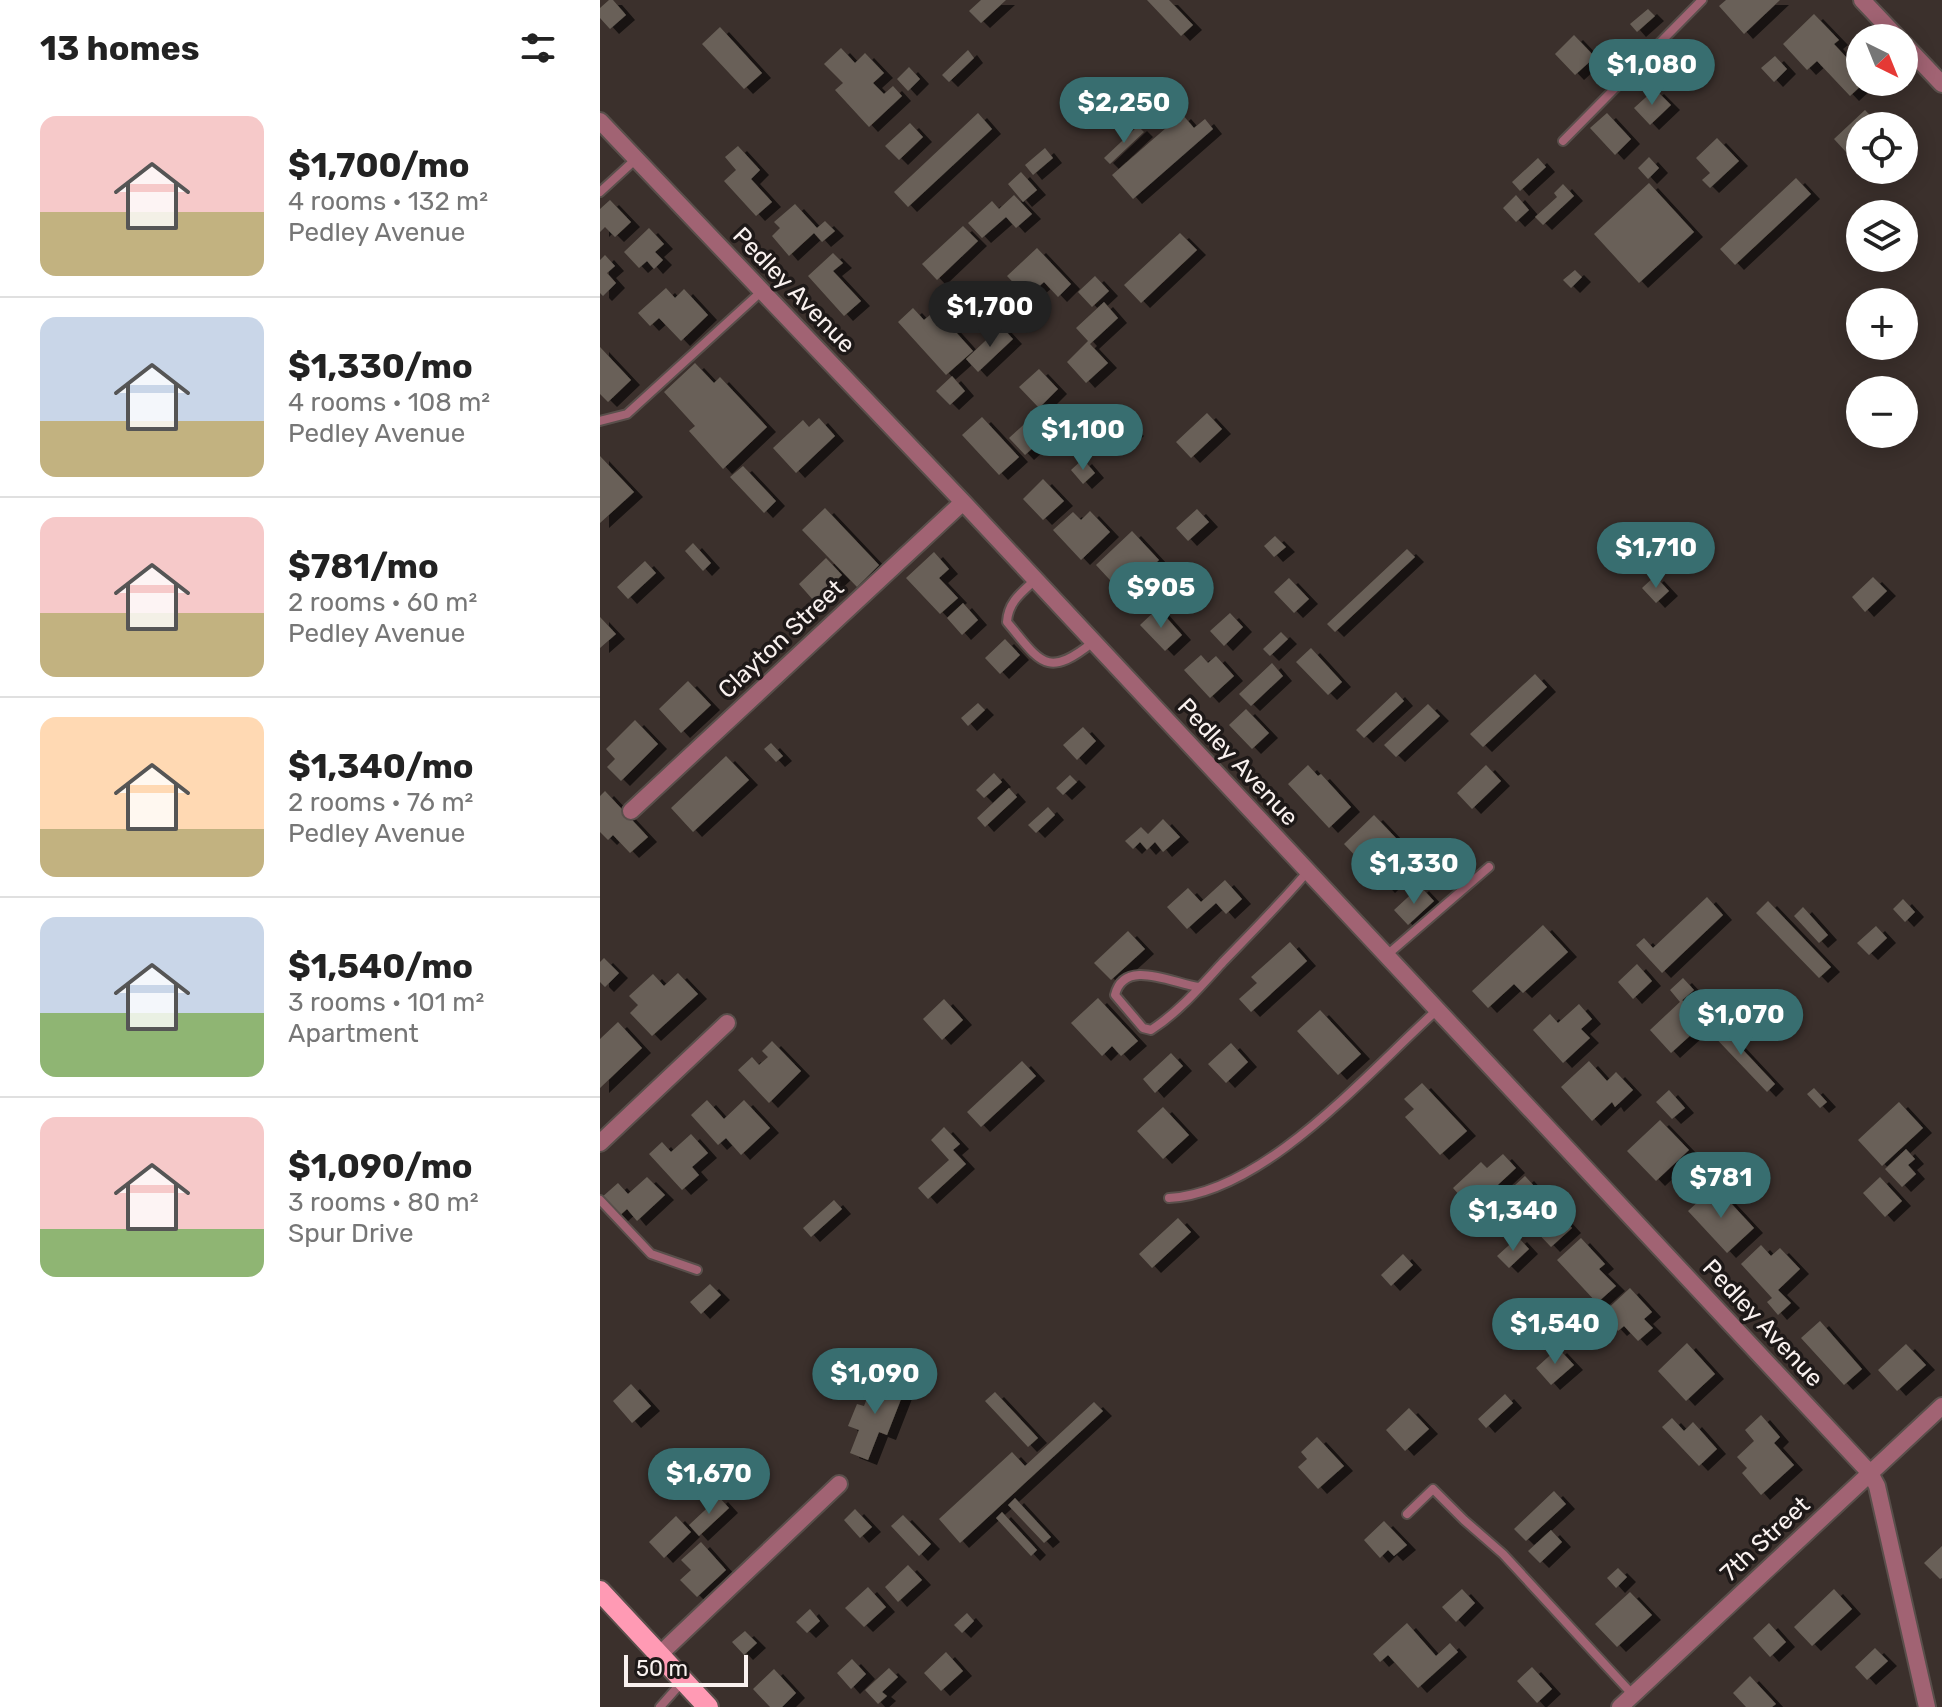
<!DOCTYPE html>
<meta charset="utf-8">
<style>
body{margin:0;font-family:Rubik,sans-serif;background:#f2f2f2;color:#222;height:100vh;display:flex;flex-direction:column;font-size:30px;white-space:nowrap}
*{box-sizing:border-box;margin:0}
p{font-size:26px;color:#767676}
.icon{flex:none;width:44px;height:44px;fill:none;stroke:currentColor;stroke-width:2;stroke-linecap:round;stroke-linejoin:round}
.map{position:relative;flex:1;overflow:hidden}
.side{display:flex;flex-direction:column;background:#fff;width:600px}
.side>*{flex:none}
.needle{width:52px;rotate:137deg}
.fabs{position:absolute;left:1246px;top:24px;display:grid;gap:16px}
.fabs a{display:grid;place-items:center;width:72px;height:72px;border-radius:50%;background:#fff;box-shadow:0 4px 20px #0003;font-size:40px}
.scale{position:absolute;left:24px;bottom:20px;width:124px;box-sizing:border-box;padding-left:8px;border:4px solid #f9f1ef;border-top:0;font-size:22px;line-height:28px;white-space:nowrap;color:#f9f1ef;-webkit-text-stroke:6px #1e1918;paint-order:stroke}
.price{position:absolute;translate:-50% -68px;padding:0 18px;border-radius:28px;background:#386e70;color:#fff;font-size:26px;line-height:52px;filter:drop-shadow(0 2px 4px #0008)}
.price::after{content:'';position:absolute;left:50%;top:48px;width:24px;height:18px;margin-left:-12px;background:inherit;clip-path:polygon(0 0,100% 0,50% 100%)}
.price.active{background:#222;color:#fff}
ul{padding:0;list-style:none}
li{display:flex;align-items:center;gap:24px;height:200px;padding:0 40px}
li+li{border-top:2px solid #e0e0e0}
li span{display:grid;place-items:center;flex:none;width:224px;height:160px;border-radius:16px;color:#555}
li>.icon{margin-inline-start:auto}
span .icon{width:96px;height:96px;fill:#fffc;stroke-width:1}
li b{font-size:34px}
h2{display:flex;justify-content:space-between;align-items:center;height:96px;padding:0 40px;font-size:34px}
main{display:flex;flex:1;min-height:0}
.map>svg:first-child{display:block}
.building{fill:#696158;filter:url(#shadow)}
.lines{fill:none;stroke-linecap:round;stroke-linejoin:round}
.lane-casing{stroke:#594f4b;stroke-width:12}
.street-casing{stroke:#594f4b;stroke-width:20}
.primary-casing{stroke:#594f4b;stroke-width:24}
.lane{stroke:#a16373;stroke-width:8}
.street{stroke:#a16373;stroke-width:16}
.primary{stroke:#ff9ab4;stroke-width:20}
.labels{text-anchor:middle;dominant-baseline:central;stroke-width:7;stroke-linejoin:round;paint-order:stroke}
.street-label{font-size:24px;fill:#f9f1ef;stroke:#1e1918}
</style>
<main>
<section class="side">
<h2>13 homes<svg class="icon" aria-label="filters" viewBox="0 0 24 24"><path d="M4 7h16M4 17h16"/><circle cx="9" cy="7" r="2"/><circle cx="15" cy="17" r="2"/></svg></h2>
<ul>
<li><span style="background:linear-gradient(#f6c9c9 60%,#c2b280 0)"><svg class="icon" aria-label="home" viewBox="0 0 24 24"><path d="M3 11l9-7 9 7M6 9v11h12V9"/></svg></span><div><b>$1,700/mo</b><p>4 rooms · 132 m²</p><p>Pedley Avenue</p></div></li>
<li><span style="background:linear-gradient(#c9d6e8 65%,#c2b280 0)"><svg class="icon" aria-label="home" viewBox="0 0 24 24"><path d="M3 11l9-7 9 7M6 9v11h12V9"/></svg></span><div><b>$1,330/mo</b><p>4 rooms · 108 m²</p><p>Pedley Avenue</p></div></li>
<li><span style="background:linear-gradient(#f6c9c9 60%,#c2b280 0)"><svg class="icon" aria-label="home" viewBox="0 0 24 24"><path d="M3 11l9-7 9 7M6 9v11h12V9"/></svg></span><div><b>$781/mo</b><p>2 rooms · 60 m²</p><p>Pedley Avenue</p></div></li>
<li><span style="background:linear-gradient(#ffd9b3 70%,#c2b280 0)"><svg class="icon" aria-label="home" viewBox="0 0 24 24"><path d="M3 11l9-7 9 7M6 9v11h12V9"/></svg></span><div><b>$1,340/mo</b><p>2 rooms · 76 m²</p><p>Pedley Avenue</p></div></li>
<li><span style="background:linear-gradient(#c9d6e8 60%,#8fb573 0)"><svg class="icon" aria-label="home" viewBox="0 0 24 24"><path d="M3 11l9-7 9 7M6 9v11h12V9"/></svg></span><div><b>$1,540/mo</b><p>3 rooms · 101 m²</p><p>Apartment</p></div></li>
<li><span style="background:linear-gradient(#f6c9c9 70%,#8fb573 0)"><svg class="icon" aria-label="home" viewBox="0 0 24 24"><path d="M3 11l9-7 9 7M6 9v11h12V9"/></svg></span><div><b>$1,090/mo</b><p>3 rooms · 80 m²</p><p>Spur Drive</p></div></li>
</ul>
</section>
<div class="map">
<svg width="1342" height="1707" viewBox="0 0 1342 1707">
<defs>
<filter id="shadow"><feDropShadow dx="9" dy="5" stdDeviation="0" flood-color="#0009"/></filter>
</defs>
<rect width="100%" height="100%" fill="#3b302c"/>
<!-- building -->
<path class="building" d="M9 0H13L26 15 10 29 0 18V8Z
M381 0H406L381 23 369 11Z
M547 0H569L593 25 581 36Z
M1126 0H1180L1144 34 1119 6Z
M1048 9 1055 16 1037 32 1030 24Z
M1214 14 1239 40 1234 44 1260 72V82H1265L1250 96 1217 61 1207 70 1183 44Z
M120 27 162 73 144 89 102 44Z
M974 35 995 57 975 75 955 54Z
M241 48 255 63 265 53 284 73 273 83 284 94 293 86 302 96 269 127 235 90 243 83 224 64Z
M368 50 374 58 349 82 342 75Z
M1175 56 1187 69 1174 82 1161 68Z
M309 67 320 79 308 91 297 79Z
M1055 89 1071 105 1050 125 1034 108Z
M1265 110 1280 126H1260V163L1258 165 1234 139Z
M378 113 392 129 308 207 294 192Z
M1007 113 1031 139 1015 155 990 128Z
M582 114 594 128 605 119 613 129 533 199 512 175Z
M310 123 323 137 299 160 285 146Z
M538 126 544 132 510 164 504 158Z
M1117 138 1139 161 1110 188 1102 180 1110 173 1096 158Z
M138 146 160 170 151 179 172 202 156 216 124 181 136 170 125 157Z
M445 148 453 158 433 175 425 165Z
M1049 157 1059 168 1048 179 1038 168Z
M938 158 946 167 920 191 912 182Z
M421 172 437 190 423 202 408 184Z
M1196 178 1211 194 1135 265 1120 249Z
M1049 183 1094 232 1039 283 994 234Z
M963 184 974 196 943 225 935 217 957 197 954 193Z
M414 195 432 214 416 228 406 217 382 238 368 223 392 201 399 209Z
M916 195 929 210 916 222 903 208Z
M10 200 31 222 15 237 5 227 0 232V209Z
M195 204 217 228 225 221 235 231 222 242 214 233 189 256 172 236 180 228 174 222Z
M363 226 378 241 337 280 322 264Z
M49 228 64 244 55 252 63 260 54 269 47 261 39 268 24 252Z
M580 233 597 250 541 303 524 285Z
M437 248 471 284 458 297 444 282 427 297 407 276Z
M233 253 243 263 233 271 261 301 244 316 208 276Z
M5 255 15 266 7 273 16 283 3 296 0 293V260Z
M975 270 982 277 971 288 963 280Z
M495 276 509 291 492 307 478 292Z
M66 288 75 298 84 289 108 315 81 341 59 318 50 326 38 313Z
M504 302 518 318 490 344 508 363 486 383 467 362 488 341 476 328Z
M313 308 324 320 336 310 373 351 346 375 298 322Z
M401 326 413 339 378 372 366 359Z
M0 347 31 380 8 402 0 394Z
M95 363 114 383 120 377 167 427 123 469 89 431 95 426 64 392Z
M439 369 458 389 439 408 419 387Z
M352 376 365 391 350 405 336 391Z
M511 405 535 431 525 440 501 414Z
M607 413 622 429 591 458 576 442Z
M382 417 419 457 399 475 362 435Z
M219 418 235 436 196 473 173 448 203 420 209 427Z
M431 418 447 435 425 455 409 438Z
M0 456 34 492 0 523Z
M483 459 495 473 483 484 471 470Z
M143 466 176 501 164 513 130 477Z
M443 479 464 501 443 520 423 499Z
M225 508 279 565 257 587 202 530Z
M597 509 609 522 588 541 576 528Z
M490 511 510 532 481 560 453 530 473 512 481 520Z
M532 531 559 560 523 594 496 565Z
M675 536 686 547 674 557 664 546Z
M93 543 111 563 103 571 85 551Z
M807 549 815 557 735 632 727 624Z
M334 552 349 569 339 578 358 598 340 614 306 578Z
M226 558 242 575 214 601 199 584Z
M45 561 56 573 28 599 17 587Z
M1055 576 1069 591 1056 603 1042 588Z
M1273 577 1287 591 1265 612 1252 597Z
M689 578 709 599 694 613 674 592Z
M363 603 378 620 362 635 347 618Z
M558 608 582 635 565 651 540 625Z
M630 613 643 627 624 646 610 631Z
M0 617 16 634 0 648Z
M681 632 688 639 670 656 663 649Z
M405 639 420 655 400 674 385 658Z
M711 648 742 682 728 695 696 662Z
M601 655 608 663 616 656 634 676 610 698 584 670Z
M672 663 683 676 651 706 639 694Z
M935 674 947 687 883 747 870 734Z
M88 681 111 705 81 733 59 709Z
M796 692 804 701 764 738 756 730Z
M378 703 385 710 368 726 361 718Z
M828 704 840 716 796 757 784 745Z
M646 709 669 733 652 749 629 725Z
M35 720 58 744 21 781 7 767 15 759 6 749Z
M483 727 496 741 477 760 463 745Z
M171 743 183 756 176 762 164 749Z
M126 756 149 780 93 832 71 808Z
M708 765 718 776 721 774 751 807 729 828 688 784Z
M886 765 901 781 872 809 857 793Z
M394 773 402 782 384 798 376 790Z
M470 775 477 782 463 795 456 788Z
M409 788 417 797 385 827 377 818Z
M5 791 48 837 30 853 13 835 8 840 0 832V796Z
M448 807 455 815 436 833 428 825Z
M774 815 816 859 786 888 744 844Z
M563 819 580 837 563 852 555 842 547 850 540 842 533 849 525 841 541 827 548 834Z
M625 880 642 899 626 914 616 903 587 929 567 907 588 888 601 902Z
M820 886 834 901 808 925 794 910Z
M1107 897 1123 915 1062 973 1036 945 1044 938 1053 948Z
M1303 899 1315 912 1305 922 1293 909Z
M1168 901 1231 967 1219 978 1156 913Z
M1203 907 1228 935 1219 943 1194 916Z
M943 925 968 952 923 993 914 984 888 1008 872 991Z
M1276 926 1287 938 1269 955 1257 943Z
M528 931 545 949 511 980 494 963Z
M690 942 707 961 651 1012 639 999 657 983 651 977Z
M4 958 19 973 5 987 0 982V962Z
M1037 964 1052 981 1033 999 1018 982Z
M78 973 98 994 52 1036 30 1013 38 1005 29 996 53 974 64 986Z
M1083 978 1094 990 1080 1002 1070 990Z
M498 998 538 1041 521 1056 512 1046 502 1056 471 1023Z
M344 999 363 1020 342 1040 323 1019Z
M1082 1000 1104 1023 1071 1053 1050 1030Z
M979 1004 992 1019 981 1029 990 1038 963 1063 933 1030 950 1014 958 1023Z
M720 1010 761 1054 738 1075 697 1031Z
M18 1022 42 1048 0 1088V1039Z
M1117 1022 1175 1084 1167 1092 1108 1030Z
M172 1041 201 1071 169 1103 138 1070 152 1057 159 1065 168 1057 162 1051Z
M631 1043 648 1062 626 1083 608 1064Z
M571 1053 583 1066 555 1093 543 1079Z
M422 1061 436 1076 381 1127 367 1112Z
M989 1061 1007 1081 1016 1072 1033 1090 1015 1107 1012 1102 992 1121 961 1087Z
M822 1083 867 1131 840 1155 805 1117 814 1109 804 1099Z
M1214 1088 1227 1102 1220 1108 1207 1094Z
M1069 1090 1085 1108 1072 1119 1056 1102Z
M107 1100 124 1119 144 1100 170 1128 141 1155 126 1138 118 1145 91 1115Z
M1299 1102 1323 1128 1282 1166 1258 1140Z
M563 1107 589 1135 563 1159 537 1131Z
M1060 1120 1089 1150 1056 1181 1027 1151Z
M344 1127 360 1144 353 1150 366 1164 328 1199 318 1188 349 1160 331 1140Z
M91 1134 108 1153 92 1167 99 1175 82 1190 49 1154 62 1142 71 1152Z
M1306 1149 1315 1159 1308 1165 1316 1174 1302 1187 1285 1169Z
M903 1154 916 1168 872 1209 853 1188 881 1162 887 1168Z
M925 1176 945 1198 912 1228 902 1218 915 1206 904 1195Z
M47 1177 65 1195 37 1221 27 1209 18 1217 1 1198 18 1183 28 1194Z
M1280 1177 1302 1201 1285 1217 1263 1193Z
M1115 1186 1154 1228 1127 1253 1088 1211Z
M234 1200 242 1209 211 1237 203 1228Z
M885 1204 894 1214 884 1224 874 1214Z
M952 1206 972 1228 951 1247 931 1226Z
M578 1218 591 1232 552 1268 539 1254Z
M918 1237 929 1249 909 1268 897 1256Z
M981 1238 1005 1264 999 1269 1016 1286 997 1303 957 1260Z
M1161 1245 1171 1256 1180 1248 1200 1269 1178 1290 1191 1303 1178 1315 1167 1302 1172 1298 1141 1264Z
M803 1254 813 1265 791 1286 781 1275Z
M110 1284 121 1295 101 1314 90 1302Z
M1030 1288 1052 1312 1044 1319 1053 1328 1038 1341 1024 1326 1018 1331 1002 1314Z
M1220 1321 1262 1369 1244 1385 1201 1338Z
M1087 1343 1115 1374 1086 1401 1058 1371Z
M1306 1344 1326 1365 1297 1391 1278 1370Z
M958 1348 974 1365 951 1385 936 1368Z
M275 1378 305 1389 287 1435 279 1432 268 1460 250 1453 259 1430 248 1426 257 1404 264 1406Z
M31 1384 51 1406 32 1423 13 1401Z
M395 1392 438 1438 428 1447 385 1401Z
M905 1394 913 1403 886 1428 878 1419Z
M494 1402 503 1411 360 1543 339 1519 412 1452 425 1466Z
M809 1408 829 1429 805 1451 786 1430Z
M1161 1415 1180 1437 1174 1443 1194 1465 1161 1495 1142 1473 1147 1468 1137 1457 1154 1441 1145 1430Z
M1072 1418 1084 1431 1093 1422 1117 1449 1099 1466 1062 1427Z
M717 1437 744 1466 718 1489 698 1467 707 1459 701 1452Z
M954 1491 966 1504 926 1541 914 1529Z
M119 1497 129 1508 99 1536 89 1525Z
M415 1498 451 1537 444 1543 408 1505Z
M255 1509 272 1527 260 1538 244 1520Z
M402 1512 437 1550 431 1556 396 1518Z
M303 1515 331 1544 319 1556 291 1526Z
M76 1516 91 1532 64 1558 49 1542Z
M784 1521 807 1545 794 1556 788 1550 780 1558 764 1540Z
M951 1530 962 1542 940 1563 928 1551Z
M101 1542 126 1570 97 1597 80 1580 91 1570 81 1560Z
M1342 1546V1578L1340 1579 1324 1563Z
M308 1565 322 1580 298 1602 285 1587Z
M1018 1568 1027 1577 1016 1588 1007 1578Z
M268 1587 286 1607 264 1627 245 1608Z
M862 1589 875 1603 856 1622 842 1607Z
M1234 1589 1252 1609 1212 1646 1194 1627Z
M1030 1592 1052 1615 1017 1647 995 1624Z
M210 1609 220 1621 207 1633 196 1622Z
M367 1613 374 1621 362 1633 354 1625Z
M807 1623 836 1656 850 1643 858 1652 818 1688 788 1655 780 1662 773 1654Z
M1169 1623 1186 1642 1170 1657 1153 1638Z
M145 1631 157 1643 144 1655 132 1642Z
M1275 1648 1288 1661 1267 1680 1255 1667Z
M346 1652 363 1671 341 1691 324 1673Z
M252 1659 266 1674 251 1689 237 1673Z
M932 1667 952 1689 937 1703 917 1681Z
M289 1668 298 1677 282 1692 287 1696 278 1704 265 1690Z
M174 1669 196 1693 182 1707H170L153 1689Z
M1150 1676 1176 1704 1172 1707H1146L1133 1693Z"/>
<g class="lines">
<defs>
<path id="lane" d="M963 141 1102 0
M0 192 36 159
M0 421 27 414 162 291
M435 580C422 592 408 602 407 622 440 661 446 680 493 642
M787 955 889 867
M599 987C574 984 524 957 515 995L543 1028 551 1030C579 1012 601 986 623 962 652 932 681 903 708 871
M569 1198C665 1193 768 1072 837 1010
M0 1200 51 1254 97 1270
M807 1514 833 1489 864 1520 903 1554 1033 1695
M60 1707 83 1681"/>
<path id="street" d="M1262 0 1298 38
M1304 44 1342 84
M0 121 363 502 1270 1473 1277 1486 1327 1707
M31 811 363 502
M0 1143 127 1023
M59 1655 239 1484
M1020 1707 1342 1406"/>
<path id="primary" d="M0 1591 108 1707"/>
</defs>
<!-- lane casing -->
<use href="#lane" class="lane-casing"/>
<!-- street casing -->
<use href="#street" class="street-casing"/>
<!-- primary casing -->
<use href="#primary" class="primary-casing"/>
<!-- lane -->
<use href="#lane" class="lane"/>
<!-- street -->
<use href="#street" class="street"/>
<!-- primary -->
<use href="#primary" class="primary"/>
</g>
<g class="labels">
<!-- street labels -->
<g class="street-label">
<text transform="translate(194 290) rotate(46)">Pedley Avenue</text>
<text transform="translate(181 639) rotate(-43)">Clayton Street</text>
<text transform="translate(638 762) rotate(47)">Pedley Avenue</text>
<text transform="translate(1163 1323) rotate(47)">Pedley Avenue</text>
<text transform="translate(1165 1539) rotate(-43)">7th Street</text>
</g>
</g>
</svg>
<div class="fabs">
<a><svg class="needle" viewBox="-14 -14 28 28"><path d="M0-13l5 13h-10z" fill="#e53935"/><path d="M0 13l5-13h-10z" fill="#767676"/></svg></a>
<a><svg class="icon" aria-label="locate" viewBox="0 0 24 24"><circle cx="12" cy="12" r="6"/><path d="M12 2v4M12 18v4M2 12h4M18 12h4"/></svg></a>
<a><svg class="icon" aria-label="layers" viewBox="0 0 24 24"><path d="M12 4l9 5-9 5-9-5zM3 14l9 5 9-5"/></svg></a>
<a>+</a>
<a>−</a>
</div>
<div class="scale">50 m</div>
<b class="price" style="left:1052px;top:107px">$1,080</b>
<b class="price" style="left:524px;top:145px">$2,250</b>
<b class="price active" style="left:390px;top:349px">$1,700</b>
<b class="price" style="left:483px;top:472px">$1,100</b>
<b class="price" style="left:1056px;top:590px">$1,710</b>
<b class="price" style="left:561px;top:630px">$905</b>
<b class="price" style="left:814px;top:906px">$1,330</b>
<b class="price" style="left:1141px;top:1057px">$1,070</b>
<b class="price" style="left:1121px;top:1220px">$781</b>
<b class="price" style="left:913px;top:1253px">$1,340</b>
<b class="price" style="left:955px;top:1366px">$1,540</b>
<b class="price" style="left:275px;top:1416px">$1,090</b>
<b class="price" style="left:109px;top:1516px">$1,670</b>
</div>
</main>
